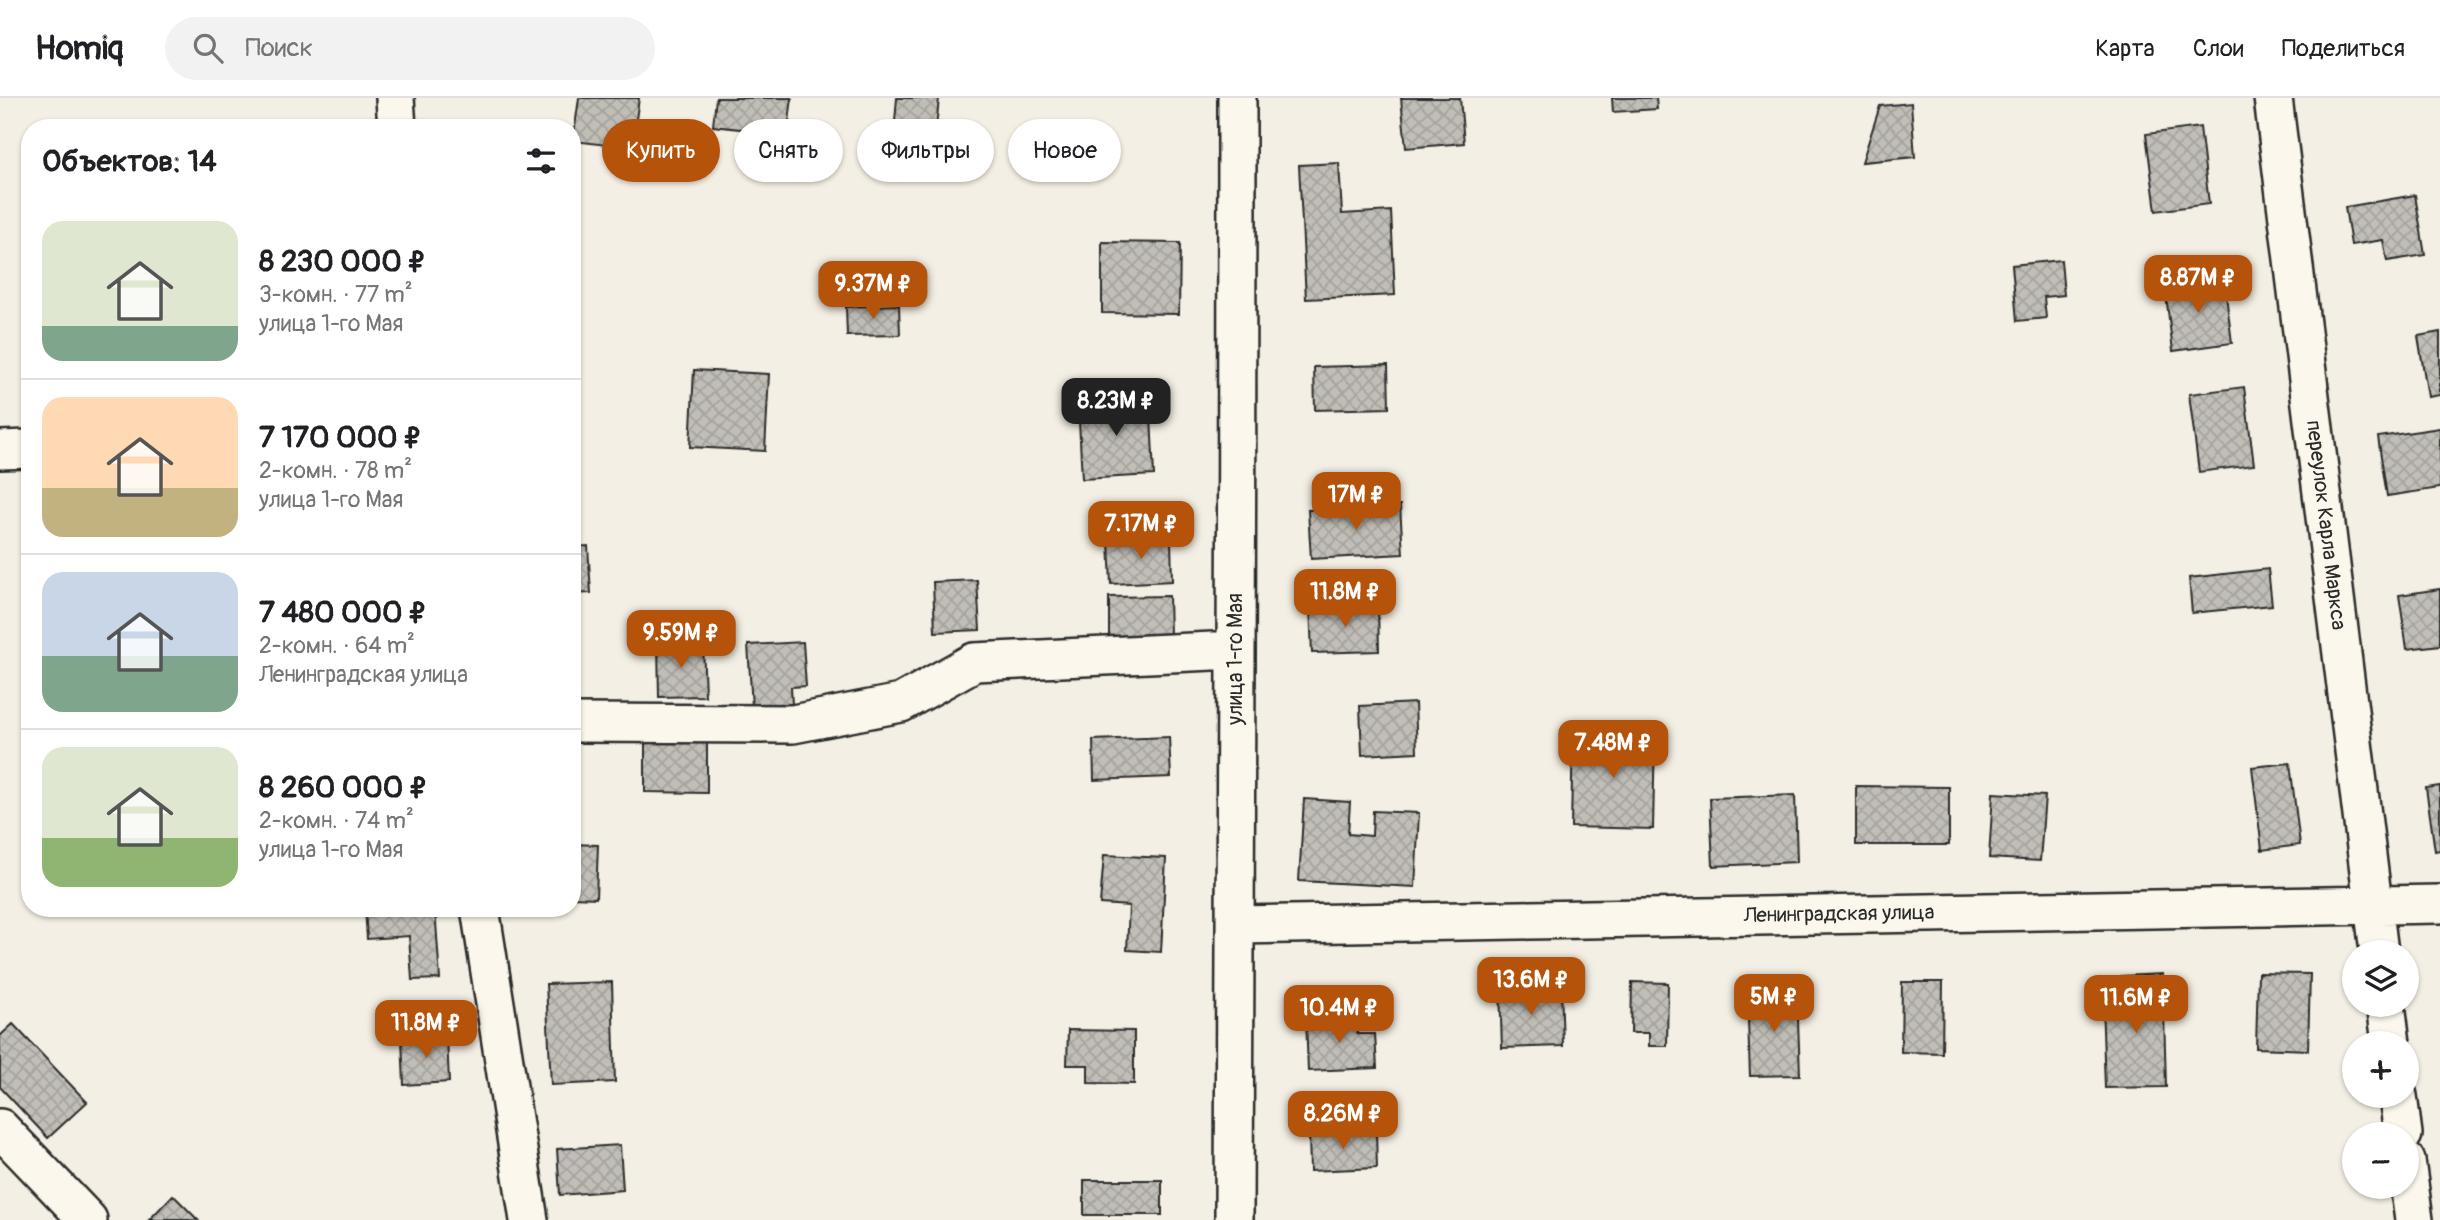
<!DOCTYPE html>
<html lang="ru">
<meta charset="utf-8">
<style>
body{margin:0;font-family:Pangolin,sans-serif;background:#f2f2f2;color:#202124;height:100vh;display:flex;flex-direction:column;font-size:26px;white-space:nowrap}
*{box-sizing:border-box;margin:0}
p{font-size:23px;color:#757577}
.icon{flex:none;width:38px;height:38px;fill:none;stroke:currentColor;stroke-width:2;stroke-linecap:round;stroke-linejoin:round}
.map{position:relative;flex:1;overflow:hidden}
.side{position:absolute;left:21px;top:21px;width:560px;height:798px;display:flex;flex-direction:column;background:#fff;border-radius:28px;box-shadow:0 2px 5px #0004}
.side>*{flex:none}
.banner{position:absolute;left:602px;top:21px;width:665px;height:63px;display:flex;gap:14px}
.buttons{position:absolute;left:2342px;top:842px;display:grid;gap:14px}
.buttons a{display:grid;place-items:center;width:77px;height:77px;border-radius:50%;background:#fff;box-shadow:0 2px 5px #0004;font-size:35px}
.price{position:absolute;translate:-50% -60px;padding:0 16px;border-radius:14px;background:#b45309;color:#fff;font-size:23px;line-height:46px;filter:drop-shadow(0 2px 4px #0008)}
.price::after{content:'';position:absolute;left:50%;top:42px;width:21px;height:16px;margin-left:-10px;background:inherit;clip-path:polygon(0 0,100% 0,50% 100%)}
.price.active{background:#222;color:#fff}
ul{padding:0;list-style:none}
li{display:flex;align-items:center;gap:21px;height:175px;padding:0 21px}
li+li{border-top:2px solid #e0e0e0}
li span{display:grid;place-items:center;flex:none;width:196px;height:140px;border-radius:21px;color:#555}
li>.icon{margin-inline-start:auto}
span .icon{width:84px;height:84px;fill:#fffc;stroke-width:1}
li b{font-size:30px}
h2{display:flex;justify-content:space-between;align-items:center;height:84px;padding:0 21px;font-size:30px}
.tag{padding:0 24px;border-radius:32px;background:#fff;box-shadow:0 2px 5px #0004;font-size:24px;line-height:63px}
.tag.active{background:#b45309;color:#fff}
header{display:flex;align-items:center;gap:42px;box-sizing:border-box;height:98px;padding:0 35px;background:#fff;border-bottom:2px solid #e0e0e0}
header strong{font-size:33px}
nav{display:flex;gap:38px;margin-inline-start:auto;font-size:24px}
.search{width:490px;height:63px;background:#f2f2f2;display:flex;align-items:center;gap:18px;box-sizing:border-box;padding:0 24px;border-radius:38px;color:#757577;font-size:26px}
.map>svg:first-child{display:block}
.building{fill:url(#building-cross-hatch);stroke:#2b2b2b;stroke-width:2}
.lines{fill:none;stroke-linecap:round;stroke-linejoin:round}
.minor-casing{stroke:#2b2b2b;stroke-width:42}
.minor{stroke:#fbf7ec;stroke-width:37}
.labels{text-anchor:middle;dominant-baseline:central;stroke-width:5;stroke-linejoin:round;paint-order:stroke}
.street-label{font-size:21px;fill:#2b2b2b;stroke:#fbf7ec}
</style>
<header>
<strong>Homiq</strong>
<div class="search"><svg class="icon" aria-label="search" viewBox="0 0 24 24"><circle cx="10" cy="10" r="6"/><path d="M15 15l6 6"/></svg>Поиск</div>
<nav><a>Карта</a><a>Слои</a><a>Поделиться</a></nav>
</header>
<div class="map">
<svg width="2440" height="1122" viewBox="0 0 2440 1122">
<defs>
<pattern id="building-cross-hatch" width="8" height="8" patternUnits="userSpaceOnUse" patternTransform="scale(1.75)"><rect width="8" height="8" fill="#c0beb6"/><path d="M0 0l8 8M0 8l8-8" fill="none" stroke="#a5a39d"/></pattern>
</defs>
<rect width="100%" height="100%" fill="#f3efe4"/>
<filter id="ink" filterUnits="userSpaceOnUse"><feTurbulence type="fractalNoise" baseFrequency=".0143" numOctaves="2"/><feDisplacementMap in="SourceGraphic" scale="14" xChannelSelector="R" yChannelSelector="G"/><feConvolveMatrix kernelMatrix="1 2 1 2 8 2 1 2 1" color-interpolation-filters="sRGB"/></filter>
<g filter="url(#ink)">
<!-- building -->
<path class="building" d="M579 0H639L632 50 573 43Z
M716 0H792L785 55 755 51 758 33 713 28Z
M897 0H939L933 62 892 59Z
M1401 0H1460L1464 45 1406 50Z
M1612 0H1656L1657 11 1613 14Z
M1911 5 1915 59 1862 64 1880 8Z
M2200 29 2209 106 2156 113 2146 36Z
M1339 65 1342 116 1391 113 1395 197 1306 201 1299 67Z
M2415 97 2425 157 2387 163 2383 142 2351 147 2345 109Z
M1102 144 1180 145 1179 216 1102 215Z
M2061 162 2064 197 2044 199 2046 220 2017 223 2012 167Z
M2224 181 2232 245 2173 253 2165 189Z
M899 207 900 237 847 238 846 209Z
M2440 234V297L2428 299 2418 238Z
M1388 267 1389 310 1315 312 1314 269Z
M694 272 769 276 765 353 690 349Z
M2244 289 2254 367 2199 374 2189 296Z
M572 292H575L577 337H572Z
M1150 300 1154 377 1082 381 1078 304Z
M2440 330V390L2387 398 2378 339Z
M1400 407 1403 456 1311 461 1308 412Z
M1171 441 1172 483 1111 486 1109 444Z
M588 448 591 495 572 496V449Z
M2268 471 2272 507 2192 515 2189 480Z
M977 482 980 532 935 534 933 484Z
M2440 491V547L2407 551 2399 497Z
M1169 498 1170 538 1109 539V499Z
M1378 507 1379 553 1312 555 1310 510Z
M703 544 705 598 659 599 658 545Z
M803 544 806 588 791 589 792 607 752 609 748 547Z
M1415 605 1417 654 1362 657 1360 608Z
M1573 633 1655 634 1653 731 1571 729Z
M1169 639 1171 679 1094 682 1093 642Z
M645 643H707V695L645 694Z
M2290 665 2300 747 2262 752 2252 669Z
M1856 688 1949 689V747H1856Z
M2440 688V752L2435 753 2426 690Z
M1993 695 2045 698 2040 763 1989 760Z
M1795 697 1797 764 1713 768 1710 700Z
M1304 701 1350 704 1348 736 1372 738 1373 713 1419 715 1415 789 1299 783Z
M572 746 598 747 596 800 572 799Z
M1104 757 1166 760 1161 854 1127 852 1129 808 1100 806Z
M365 810H435L440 881 412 882 409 838 367 841Z
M2258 875 2310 876 2308 952 2256 950Z
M2163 876 2166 989 2105 990 2102 904H2122L2121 878Z
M612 884 615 984 551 987 546 886Z
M1632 884 1668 885 1667 948H1649V935H1631Z
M1902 884H1943L1942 955 1901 954Z
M1561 888 1563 948 1502 950 1500 890Z
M1797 894 1800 977 1750 978 1747 895Z
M1356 917 1357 936H1375L1377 970 1308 973 1306 920Z
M13 926 87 1004 48 1040 0 989V938Z
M1068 932 1134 933V986L1088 985V967H1067Z
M447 938 449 984 404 987 402 941Z
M1376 1033 1377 1070 1310 1073 1309 1035Z
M620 1047 623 1092 560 1097 557 1051Z
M1084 1082H1162V1117H1084Z
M173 1097 198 1122H149Z"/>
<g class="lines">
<defs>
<path id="minor" d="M395 0 397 30
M2273 0 2379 854
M0 352 30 351
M572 625 793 626 901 605 974 564 1235 552
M480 810 529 1122
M1237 827 2440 806
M2386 906 2391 945
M2398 998 2403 1036
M0 1030 88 1122
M2406 1063 2414 1122
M1234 1122C1238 748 1236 374 1237 0"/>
</defs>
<!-- minor casing -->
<use href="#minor" class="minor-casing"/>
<!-- minor -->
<use href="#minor" class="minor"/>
</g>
</g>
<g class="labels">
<!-- street labels -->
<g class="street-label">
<text transform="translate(2326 427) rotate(83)">переулок Карла Маркса</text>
<text transform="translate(1235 561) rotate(-90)">улица 1-го Мая</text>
<text transform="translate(1839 816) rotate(-1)">Ленинградская улица</text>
</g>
</g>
</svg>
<div class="buttons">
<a><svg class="icon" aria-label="layers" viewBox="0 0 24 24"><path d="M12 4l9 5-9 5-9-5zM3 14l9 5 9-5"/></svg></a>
<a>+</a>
<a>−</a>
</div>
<b class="price" style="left:2198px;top:217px">8.87M ₽</b>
<b class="price" style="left:873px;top:223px">9.37M ₽</b>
<b class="price active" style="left:1116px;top:340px">8.23M ₽</b>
<b class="price" style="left:1356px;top:434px">17M ₽</b>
<b class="price" style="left:1141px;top:463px">7.17M ₽</b>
<b class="price" style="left:1345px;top:531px">11.8M ₽</b>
<b class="price" style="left:681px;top:572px">9.59M ₽</b>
<b class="price" style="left:1613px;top:682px">7.48M ₽</b>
<b class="price" style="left:1531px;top:919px">13.6M ₽</b>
<b class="price" style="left:1774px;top:936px">5M ₽</b>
<b class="price" style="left:2136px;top:937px">11.6M ₽</b>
<b class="price" style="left:1339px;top:947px">10.4M ₽</b>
<b class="price" style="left:426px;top:962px">11.8M ₽</b>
<b class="price" style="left:1343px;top:1053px">8.26M ₽</b>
<div class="banner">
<a class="tag active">Купить</a>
<a class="tag">Снять</a>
<a class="tag">Фильтры</a>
<a class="tag">Новое</a>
</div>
<section class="side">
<h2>Объектов: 14<svg class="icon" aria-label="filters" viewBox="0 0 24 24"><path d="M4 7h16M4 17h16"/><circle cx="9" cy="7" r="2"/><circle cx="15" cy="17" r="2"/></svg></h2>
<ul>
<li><span style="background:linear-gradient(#dfe7d0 75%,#7fa58c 0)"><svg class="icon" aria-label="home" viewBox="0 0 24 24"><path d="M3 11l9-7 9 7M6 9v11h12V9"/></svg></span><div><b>8 230 000 ₽</b><p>3-комн. · 77 m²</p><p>улица 1-го Мая</p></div></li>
<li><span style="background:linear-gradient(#ffd9b3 65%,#c2b280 0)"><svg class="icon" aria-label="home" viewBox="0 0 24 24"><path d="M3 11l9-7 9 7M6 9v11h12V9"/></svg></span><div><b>7 170 000 ₽</b><p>2-комн. · 78 m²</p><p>улица 1-го Мая</p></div></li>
<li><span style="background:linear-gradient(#c9d6e8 60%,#7fa58c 0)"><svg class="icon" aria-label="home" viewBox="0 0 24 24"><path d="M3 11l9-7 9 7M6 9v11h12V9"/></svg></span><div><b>7 480 000 ₽</b><p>2-комн. · 64 m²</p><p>Ленинградская улица</p></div></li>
<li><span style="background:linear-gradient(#dfe7d0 65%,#8fb573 0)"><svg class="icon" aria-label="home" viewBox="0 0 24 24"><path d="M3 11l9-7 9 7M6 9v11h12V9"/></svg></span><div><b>8 260 000 ₽</b><p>2-комн. · 74 m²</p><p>улица 1-го Мая</p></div></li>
</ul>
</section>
</div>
